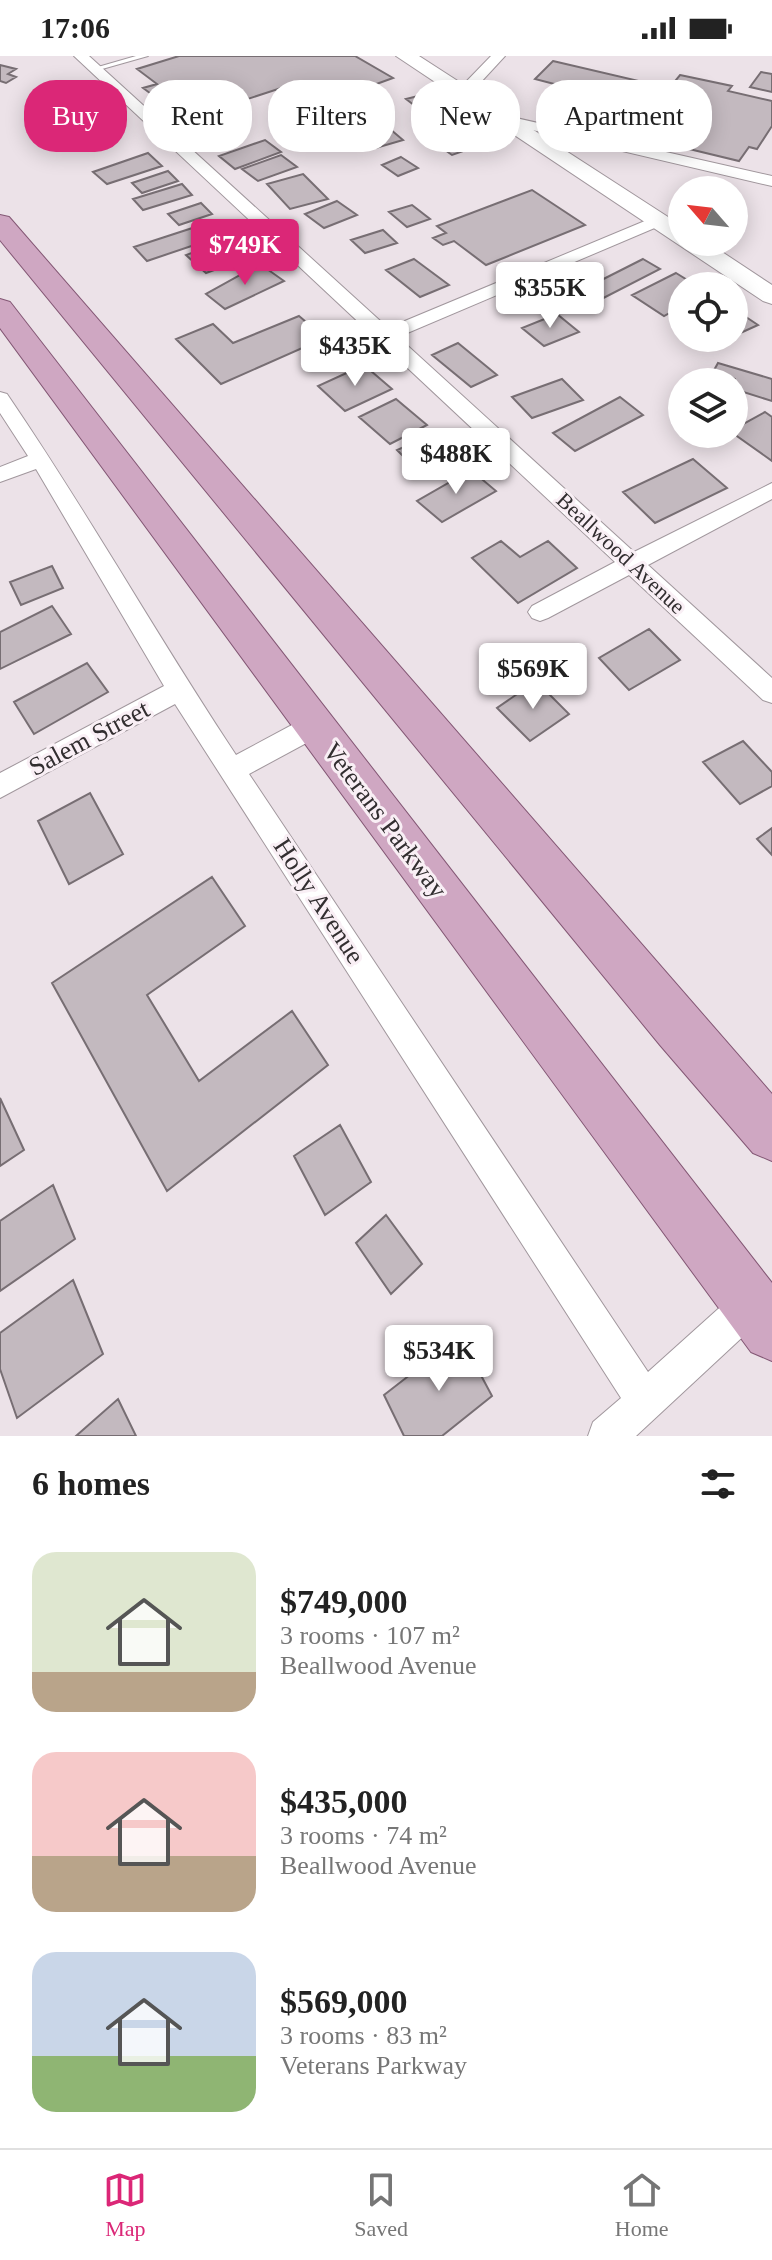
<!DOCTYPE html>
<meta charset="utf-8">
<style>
body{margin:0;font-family:Georgia,serif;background:#f6f6f6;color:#222;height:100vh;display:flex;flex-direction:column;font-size:30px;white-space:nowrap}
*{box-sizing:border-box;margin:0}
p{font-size:26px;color:#767676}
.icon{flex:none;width:44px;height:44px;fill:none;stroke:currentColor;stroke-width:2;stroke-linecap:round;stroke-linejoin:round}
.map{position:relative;height:1380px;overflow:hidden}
.side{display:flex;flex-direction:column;background:#fff;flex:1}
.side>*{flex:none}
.hud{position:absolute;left:24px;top:24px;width:724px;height:72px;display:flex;gap:16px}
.needle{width:52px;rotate:298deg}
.tools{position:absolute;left:668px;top:120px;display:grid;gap:16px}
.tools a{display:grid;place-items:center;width:80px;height:80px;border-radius:50%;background:#fff;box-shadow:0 4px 20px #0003;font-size:40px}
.price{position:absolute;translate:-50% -68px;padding:0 18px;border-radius:8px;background:#fff;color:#222;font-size:26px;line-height:52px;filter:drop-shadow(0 2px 4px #0008)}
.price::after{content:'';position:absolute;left:50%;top:48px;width:24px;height:18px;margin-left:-12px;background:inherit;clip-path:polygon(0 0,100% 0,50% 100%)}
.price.current{background:#db2777;color:#fff}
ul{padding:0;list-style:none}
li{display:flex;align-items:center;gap:24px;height:200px;padding:0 32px}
li span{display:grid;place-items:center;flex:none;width:224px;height:160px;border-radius:24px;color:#555}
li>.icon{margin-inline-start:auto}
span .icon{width:96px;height:96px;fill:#fffc;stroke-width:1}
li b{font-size:34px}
h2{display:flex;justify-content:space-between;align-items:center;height:96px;padding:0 32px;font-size:34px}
.chip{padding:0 28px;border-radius:32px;background:#fff;box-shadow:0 4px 20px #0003;font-size:28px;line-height:72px}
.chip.current{background:#db2777;color:#fff}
.status{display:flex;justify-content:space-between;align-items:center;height:56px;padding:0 40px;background:#fff;direction:ltr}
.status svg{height:22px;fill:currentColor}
.dock{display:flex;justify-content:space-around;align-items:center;height:112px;border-top:2px solid #e0e0e0;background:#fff;font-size:22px;color:#767676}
.dock a{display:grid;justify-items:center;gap:4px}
.dock .current{color:#db2777}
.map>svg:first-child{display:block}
.building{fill:#c3b9bf;stroke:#776e73;stroke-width:2}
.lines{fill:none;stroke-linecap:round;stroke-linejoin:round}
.lane-casing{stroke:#a1979d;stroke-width:2}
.street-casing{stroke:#a1979d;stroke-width:2}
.secondary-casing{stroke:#a1979d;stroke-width:2}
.primary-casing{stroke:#835774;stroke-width:2}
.lane{fill:#fff;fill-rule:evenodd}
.street{fill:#fff;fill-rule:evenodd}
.secondary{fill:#fff;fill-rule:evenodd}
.primary{fill:#cfa7c2;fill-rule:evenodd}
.labels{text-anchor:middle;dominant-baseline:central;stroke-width:6;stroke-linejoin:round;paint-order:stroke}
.far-street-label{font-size:22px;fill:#322e30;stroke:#f9eff5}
.street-label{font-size:26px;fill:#322e30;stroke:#f9eff5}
</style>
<div class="status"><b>17:06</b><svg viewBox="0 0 49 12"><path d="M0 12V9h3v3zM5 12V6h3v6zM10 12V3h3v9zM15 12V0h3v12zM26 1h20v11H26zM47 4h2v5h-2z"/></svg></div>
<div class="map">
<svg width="772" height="1380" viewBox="0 0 772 1380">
<rect width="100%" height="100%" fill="#ece2e8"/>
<!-- building -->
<path class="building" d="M179 0H355L393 22 346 39 363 50 331 61 284 31 196 60 168 40 158 43 143 32 157 28 137 13Z
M553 5 656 29 639 50 535 23Z
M0 9 16 13 8 18 16 21 6 27 0 25Z
M761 16 772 18V36L750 31Z
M680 19 732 30 728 35 772 45V70L757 93 749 91 739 105 631 79Z
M75 30 88 34 68 44 56 40Z
M426 38 438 47 419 53 406 43Z
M102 50 113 60 88 67 78 56Z
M297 53 314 65 289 73 273 61Z
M449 53 465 64 445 70 429 59Z
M111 64 117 69 90 78 84 73Z
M390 73 403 84 376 92 363 80Z
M453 76 475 91 452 99 431 84Z
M265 84 281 96 235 113 219 100Z
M148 97 162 110 107 128 93 116Z
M281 99 297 111 258 125 242 113Z
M401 101 418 112 398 120 382 109Z
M168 115 178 125 142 137 132 127Z
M303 118 328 143 290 153 267 128Z
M182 128 192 139 143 154 133 143Z
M532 134 585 169 486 209 454 185 443 189 433 182 446 177 437 170Z
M337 145 357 159 324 172 305 158Z
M201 147 212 158 179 169 168 158Z
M412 149 430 163 407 171 389 156Z
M214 165 227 178 147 205 134 191Z
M383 174 397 187 365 197 351 184Z
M232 182 252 200 206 217 186 199Z
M414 203 449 229 420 241 386 214Z
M643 203 660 213 582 253 566 242Z
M260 208 284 225 225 253 206 238Z
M676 217 697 230H682V250L664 260 632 239Z
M734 253 758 269 734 280Z
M557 258 579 276 544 290 522 272Z
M299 260 325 282 221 328 176 283 213 268 233 287Z
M458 287 497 319 471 331 432 299Z
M718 307 772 323V345L734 333 735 323 713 316Z
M364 309 392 333 345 355 318 330Z
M562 323 583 344 532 362 512 341Z
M620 341 643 359 575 395 553 377Z
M396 343 427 369 390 388 359 361Z
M765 356 772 361V405L734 378V373Z
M435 377 457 398 419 416 397 394Z
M693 403 727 432 655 467 623 436Z
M471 414 496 435 442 466 417 445Z
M501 485 520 501 548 485 577 512 518 547 472 502Z
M52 510 63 532 21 549 10 526Z
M52 550 71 578 0 613V576Z
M649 573 680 604 629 634 599 602Z
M87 607 108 636 34 678 14 646Z
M536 625 569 658 530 685 497 652Z
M743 685 772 716V730L740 748 703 706Z
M90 737 123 798 69 828 38 765Z
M772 772V799L757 783Z
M212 821 245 870 147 939 199 1025 292 955 328 1009 167 1135 52 927Z
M0 1042 24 1094 0 1110Z
M340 1069 371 1126 325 1159 294 1100Z
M53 1129 75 1183 0 1235V1165Z
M386 1159 422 1208 391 1238 356 1187Z
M73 1224 103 1298 17 1362 0 1313V1277Z
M460 1280 492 1340 442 1380H404L384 1339Z
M118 1343 136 1380H76Z"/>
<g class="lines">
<defs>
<path id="lane" d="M136 0H148L95 15 91 13Z"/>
<path id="street" d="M74 0H89L388 272 652 162H664V168L398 281 634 496 772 427V443L648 509 772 622V647L763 644 629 519 548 562 540 565 532 562 528 556 532 550 615 506Z
M491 0H505L469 39H459V33Z
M503 59 772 120V130L498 66V60Z
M0 336 7 338C87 455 157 580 236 699L305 662 314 659 323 662 327 670 323 678 249 718 648 1316 737 1236 750 1231 763 1236 768 1249 763 1262 636 1380H588L593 1366 621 1342 175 648 0 742V717L164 630 36 413 0 426V411L28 400 0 357Z"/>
<path id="secondary" d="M396 0H419L682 170V186H707L772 229V248L763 245Z"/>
<path id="primary" d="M0 159 9 161 772 1038V1105L753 1097 660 989 0 184Z
M0 243 10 246 772 1227V1305L751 1296 0 272Z"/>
</defs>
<!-- lane casing -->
<use href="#lane" class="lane-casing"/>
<!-- street casing -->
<use href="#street" class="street-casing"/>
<!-- secondary casing -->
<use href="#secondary" class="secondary-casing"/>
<!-- primary casing -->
<use href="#primary" class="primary-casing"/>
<!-- lane -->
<use href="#lane" class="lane"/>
<!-- street -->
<use href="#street" class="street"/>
<!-- secondary -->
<use href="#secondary" class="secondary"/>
<!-- primary -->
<use href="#primary" class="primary"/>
</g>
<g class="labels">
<!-- far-street labels -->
<g class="far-street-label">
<text transform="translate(621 497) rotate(43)">Beallwood Avenue</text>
</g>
<!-- street labels -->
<g class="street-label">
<text transform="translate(89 682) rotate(-28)">Salem Street</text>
<text transform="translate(385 764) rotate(53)">Veterans Parkway</text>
<text transform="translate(319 845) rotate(57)">Holly Avenue</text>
</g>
</g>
</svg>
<div class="tools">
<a><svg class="needle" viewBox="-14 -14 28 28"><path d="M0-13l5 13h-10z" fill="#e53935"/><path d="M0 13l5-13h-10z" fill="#767676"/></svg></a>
<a><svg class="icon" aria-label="locate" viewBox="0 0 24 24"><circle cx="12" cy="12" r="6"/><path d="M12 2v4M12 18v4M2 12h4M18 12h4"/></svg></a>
<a><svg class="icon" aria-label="layers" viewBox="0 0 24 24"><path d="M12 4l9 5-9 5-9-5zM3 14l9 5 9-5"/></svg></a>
</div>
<b class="price current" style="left:245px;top:231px">$749K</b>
<b class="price" style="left:550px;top:274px">$355K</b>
<b class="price" style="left:355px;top:332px">$435K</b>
<b class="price" style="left:456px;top:440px">$488K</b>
<b class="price" style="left:533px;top:655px">$569K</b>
<b class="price" style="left:439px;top:1337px">$534K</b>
<div class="hud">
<a class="chip current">Buy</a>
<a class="chip">Rent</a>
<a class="chip">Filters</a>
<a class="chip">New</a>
<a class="chip">Apartment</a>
</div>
</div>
<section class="side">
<h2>6 homes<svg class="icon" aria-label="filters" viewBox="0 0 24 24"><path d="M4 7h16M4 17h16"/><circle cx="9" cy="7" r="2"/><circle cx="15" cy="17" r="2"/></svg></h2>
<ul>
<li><span style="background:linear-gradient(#dfe7d0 75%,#b9a48a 0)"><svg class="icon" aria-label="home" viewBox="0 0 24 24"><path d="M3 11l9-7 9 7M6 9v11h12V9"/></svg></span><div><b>$749,000</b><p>3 rooms · 107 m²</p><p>Beallwood Avenue</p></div></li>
<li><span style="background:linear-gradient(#f6c9c9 65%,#b9a48a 0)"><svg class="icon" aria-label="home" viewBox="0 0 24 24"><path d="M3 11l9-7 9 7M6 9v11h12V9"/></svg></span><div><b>$435,000</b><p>3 rooms · 74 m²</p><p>Beallwood Avenue</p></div></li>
<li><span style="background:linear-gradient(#c9d6e8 65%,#8fb573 0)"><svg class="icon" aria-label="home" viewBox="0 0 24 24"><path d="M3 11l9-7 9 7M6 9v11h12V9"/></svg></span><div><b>$569,000</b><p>3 rooms · 83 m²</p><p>Veterans Parkway</p></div></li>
</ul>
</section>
<nav class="dock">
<a class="current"><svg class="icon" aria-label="map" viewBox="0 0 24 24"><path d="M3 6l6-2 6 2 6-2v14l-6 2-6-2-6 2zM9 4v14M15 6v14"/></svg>Map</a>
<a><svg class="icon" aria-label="saved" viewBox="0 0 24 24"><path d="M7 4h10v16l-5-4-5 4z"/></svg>Saved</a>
<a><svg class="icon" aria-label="home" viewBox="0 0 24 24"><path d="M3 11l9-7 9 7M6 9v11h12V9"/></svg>Home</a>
</nav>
